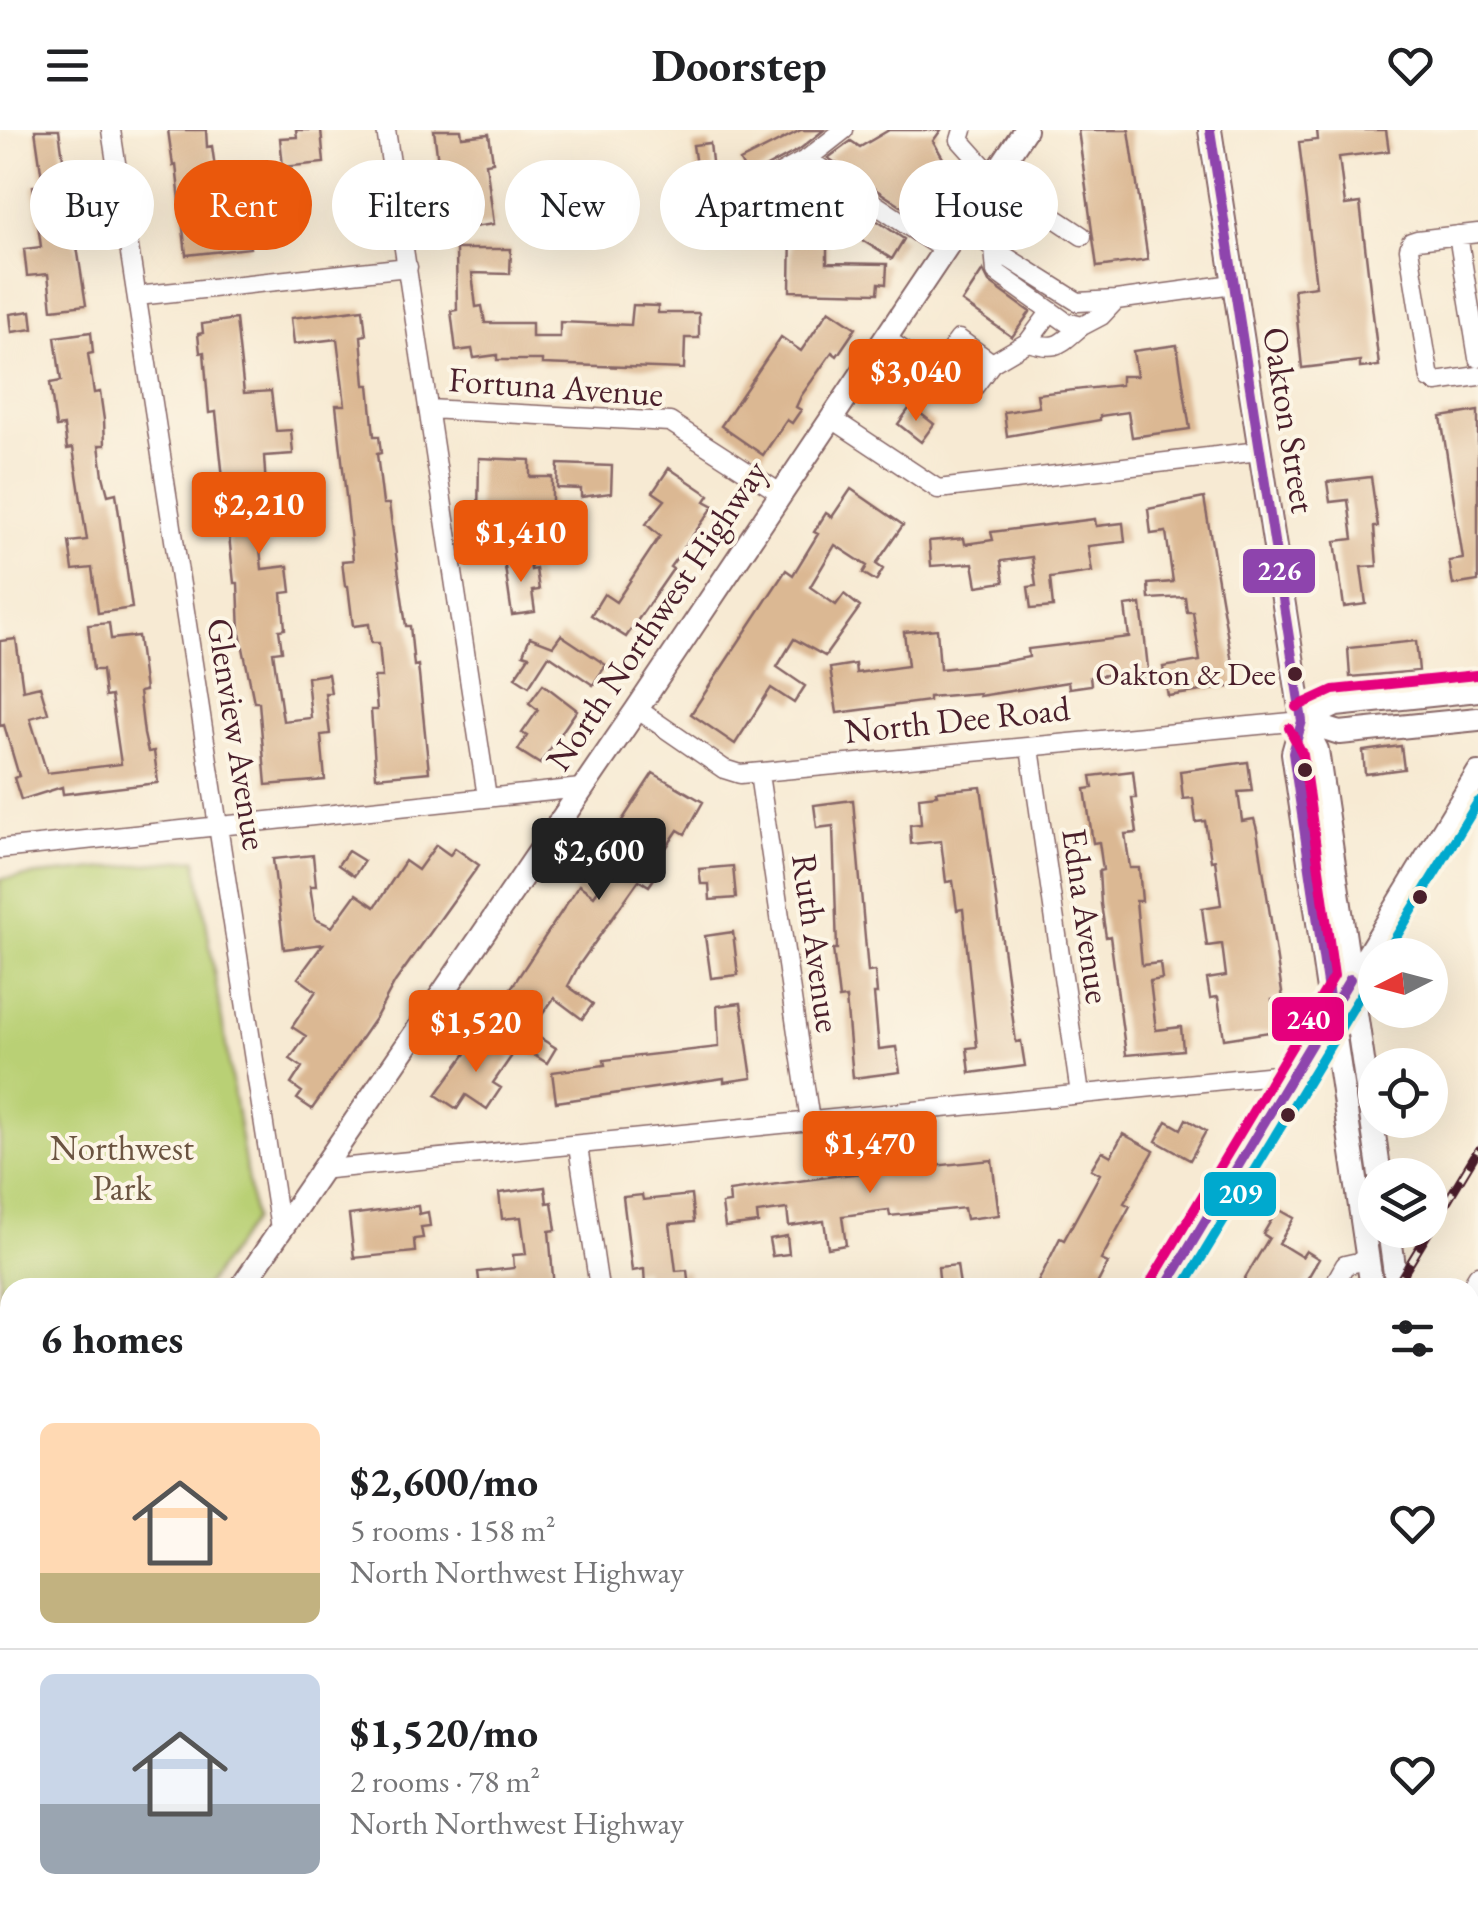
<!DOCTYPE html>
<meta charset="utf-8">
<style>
body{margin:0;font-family:"EB Garamond",serif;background:#f6f6f6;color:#202124;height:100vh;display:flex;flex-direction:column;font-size:38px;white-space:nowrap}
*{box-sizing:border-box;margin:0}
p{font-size:32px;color:#757577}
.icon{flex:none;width:55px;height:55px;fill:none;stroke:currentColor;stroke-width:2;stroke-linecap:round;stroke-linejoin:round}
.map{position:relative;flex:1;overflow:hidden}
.side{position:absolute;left:0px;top:1148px;width:1480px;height:642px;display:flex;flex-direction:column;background:#fff;border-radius:30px 30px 0 0;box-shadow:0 10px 40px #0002}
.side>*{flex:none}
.banner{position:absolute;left:30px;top:30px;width:1420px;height:90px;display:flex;gap:20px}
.needle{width:65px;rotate:264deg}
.fabs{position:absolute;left:1358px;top:808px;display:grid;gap:20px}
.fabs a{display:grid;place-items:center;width:90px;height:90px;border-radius:50%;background:#fff;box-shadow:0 10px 40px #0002;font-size:50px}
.price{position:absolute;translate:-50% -85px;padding:0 22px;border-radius:10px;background:#ea580c;color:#fff;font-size:32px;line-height:65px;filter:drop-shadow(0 2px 5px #0008)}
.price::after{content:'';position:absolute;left:50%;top:60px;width:30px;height:22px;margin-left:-15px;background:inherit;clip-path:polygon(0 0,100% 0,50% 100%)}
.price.current{background:#222;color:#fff}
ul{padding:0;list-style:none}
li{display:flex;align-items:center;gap:30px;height:250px;padding:0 40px}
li+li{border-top:2px solid #e0e0e0}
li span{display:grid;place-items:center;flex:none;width:280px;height:200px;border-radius:15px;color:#555}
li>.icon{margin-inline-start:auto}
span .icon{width:120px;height:120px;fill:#fffc;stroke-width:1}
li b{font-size:42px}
h2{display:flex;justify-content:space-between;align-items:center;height:120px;padding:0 40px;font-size:42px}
.pill{padding:0 35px;border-radius:45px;background:#fff;box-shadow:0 10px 40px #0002;font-size:35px;line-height:90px}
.pill.current{background:#ea580c;color:#fff}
header{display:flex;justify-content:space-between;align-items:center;height:130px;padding:0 40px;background:#fff;font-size:45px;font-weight:700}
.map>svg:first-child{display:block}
.green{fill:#b9d074;stroke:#827850;stroke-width:2.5}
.building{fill:#dbb893}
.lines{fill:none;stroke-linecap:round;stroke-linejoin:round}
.minor-casing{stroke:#876666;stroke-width:21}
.major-casing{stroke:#876666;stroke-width:26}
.minor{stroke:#fff;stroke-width:18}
.major{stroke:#fff;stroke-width:22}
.rail-casing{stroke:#4a1f2b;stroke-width:9}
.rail{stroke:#fcf5e5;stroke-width:5;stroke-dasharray:15;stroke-linecap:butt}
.bus-1-casing{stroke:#fcf5e5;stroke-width:18}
.bus-2-casing{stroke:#fcf5e5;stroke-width:18}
.bus-3-casing{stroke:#fcf5e5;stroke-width:18}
.bus-1{stroke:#8e44ad;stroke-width:10}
.bus-2{stroke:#00a9ce;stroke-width:10}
.bus-3{stroke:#e5007d;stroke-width:10}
.bus-dot{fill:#4a1f2b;stroke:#fcf5e5;stroke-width:4}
.labels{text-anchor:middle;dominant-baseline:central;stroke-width:8;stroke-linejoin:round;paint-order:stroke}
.bus-label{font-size:32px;fill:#4a1f2b;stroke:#fcf5e5;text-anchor:end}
.street-label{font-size:35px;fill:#4a1f2b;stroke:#fcf5e5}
.park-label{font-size:35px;fill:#6b5441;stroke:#fcf5e5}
.line-badge{stroke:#fcf5e5;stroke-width:4}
.badge-label{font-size:28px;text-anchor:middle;font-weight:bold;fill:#fff}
</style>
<header><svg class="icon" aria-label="menu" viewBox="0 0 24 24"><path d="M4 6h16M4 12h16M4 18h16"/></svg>Doorstep<svg class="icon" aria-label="heart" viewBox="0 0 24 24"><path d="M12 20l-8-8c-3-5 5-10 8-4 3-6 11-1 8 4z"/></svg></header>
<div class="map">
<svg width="1478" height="1788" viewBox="0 0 1478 1788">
<rect width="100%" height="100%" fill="#fcf5e5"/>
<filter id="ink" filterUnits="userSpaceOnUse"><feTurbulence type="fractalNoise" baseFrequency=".01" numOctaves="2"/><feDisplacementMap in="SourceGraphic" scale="20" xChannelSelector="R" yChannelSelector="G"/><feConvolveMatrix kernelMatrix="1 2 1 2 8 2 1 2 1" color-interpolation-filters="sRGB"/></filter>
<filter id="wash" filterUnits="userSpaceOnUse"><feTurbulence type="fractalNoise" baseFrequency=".0048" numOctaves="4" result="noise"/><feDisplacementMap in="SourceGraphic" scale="40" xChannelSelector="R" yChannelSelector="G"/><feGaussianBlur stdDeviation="2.25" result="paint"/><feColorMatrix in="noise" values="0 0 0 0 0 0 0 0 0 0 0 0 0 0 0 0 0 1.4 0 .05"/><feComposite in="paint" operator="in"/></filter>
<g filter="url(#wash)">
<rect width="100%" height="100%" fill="#f7ead3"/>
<!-- green -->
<path class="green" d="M196 729 254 1089 205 1157 10 1158V1353L0 1354V749Z
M1049 1780H1460L1461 1788H1045Z"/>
<g id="blocks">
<!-- building -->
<path class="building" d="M35 0H59L65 43 59 44 62 72 70 71 86 175 52 179 48 144 27 146 24 119 41 117 33 56 43 55Z
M168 0H206L207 17 212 16 219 67H226L229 94 247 92 250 118 186 125 176 35 173 36Z
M296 0H321L324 33 283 37 280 8 297 7Z
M434 0H461L462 7 489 4 493 32 486 33 494 94 453 100 449 78 460 76 455 46 440 48Z
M801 0H824L800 19 748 47 740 31Z
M889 0H941L933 11 955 49 945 55 949 61 929 72 919 88 828 28 851 11 860 17Z
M1078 0H1129L1148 130 1097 137Z
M1317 0H1386L1389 21 1339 27 1345 75 1360 73 1379 236 1360 238V231L1302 238 1294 159 1316 156 1299 12 1318 10Z
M710 13 713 41 697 43 693 15Z
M814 48 904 109 892 129 827 88V94L802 78 808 69 803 66Z
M298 60 307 84 272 97 263 72Z
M791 97 827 98V133L887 134 886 154 879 153 878 163 790 161Z
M456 119H511L510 144 472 143 476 177 482 176 485 193H532V207H560V192L631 195 633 175 658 176V183H699V208H685L684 239 542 234V230H497V225L474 228 472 219 456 221 451 181 457 180Z
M983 140 989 152 1030 182 1012 207 962 172Z
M363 179 366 205 361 206 365 255H369L374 306H379L381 323 377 324 383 374H389L406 496H410L414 536 418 535 429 642 376 647 371 580H377L374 547H382L379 513H371L369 494 353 496 348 456H345L342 431 353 430 336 275H345L337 209 294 214 291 188Z
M829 180 856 198 837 226 832 222 801 266 796 277 801 280 792 293 787 290 763 325 721 296 781 207 801 221Z
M31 181 33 199 12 202 10 184Z
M236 189 244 263 271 261 276 301 291 300 293 324 264 326 267 375 256 376 262 439 288 436 291 462 282 463 285 499 279 500 282 521 273 522 283 591 311 588 307 547 328 544 331 563H325L330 604 321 605 325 650 266 655 259 572H254L240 503 238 453H234L216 282 209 283 204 222 200 223 198 204 203 203 202 194Z
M91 202 93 223 88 224 94 263 100 262 104 290 105 315H99L103 346 108 365 116 363 132 478 98 483 92 438 73 440 69 412 87 410 73 318 67 319 64 296 56 297 50 253 61 251 55 207Z
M1177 215 1190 299 1132 307 1128 282 1100 286V290L1007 306 1004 282 1039 277 1037 264 1121 255V246H1137L1133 221Z
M911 276 934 294 921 312 898 294Z
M1478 281V451L1453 455 1449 431 1463 429 1441 287Z
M479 328 530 330V347H552V382L511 381V388H478Z
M558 334 612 336 611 363 581 367V359L557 358Z
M669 338 709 365 705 371 714 376 670 437 673 439 626 507 591 485 604 464 616 472 660 406 646 394 665 370 653 362Z
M1371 347 1378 397H1374L1377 436 1361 437 1366 474 1344 477 1335 411 1353 409 1348 370 1330 372 1327 352Z
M851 359 903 395 876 434 883 439 876 451 863 443 867 436 835 415 810 457 836 475 844 464 860 477 825 526 794 509 777 537 805 556 794 573 771 558 735 614 691 584 786 440 793 445 818 404 814 402 826 383 832 387Z
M1204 368 1236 556 1168 566 1163 537 1200 531 1193 482H1187L1185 467 1149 469 1148 454 1173 452 1166 402 1151 404 1148 379Z
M1095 389 1096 396 1123 393 1125 412 1088 416 1092 442 1050 448 1053 477 1031 479 1028 457 1036 456 1032 427 1001 431 1004 452 977 456 973 433 931 436 929 411 964 408 965 414 993 410 991 402Z
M529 426 531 440 536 439 539 460 532 461 535 482 512 485 504 430Z
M1141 474 1149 548 1123 551 1122 543 1090 547 1091 555 1069 558 1068 552 979 566V563L929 567V571L837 583 830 538 855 534 856 543 908 536 904 502 937 499 940 539 997 533 1029 527 1028 519 1129 507 1125 476Z
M109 493 111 509 138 506 145 561 139 562 144 604 148 622 154 621 158 653 63 664 62 657 21 670 14 648 19 646 4 595 0 596V511L16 509 23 560 40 556 48 583 30 588 47 643 121 634 111 566 105 567 102 540H93L88 495Z
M561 505 606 535 593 555 549 525 529 556 515 547 529 526 523 524 530 507 553 516Z
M1416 511 1419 541 1350 547 1348 518Z
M543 554 577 580 540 634 518 620 527 606 522 603 538 580 529 573Z
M1401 616 1404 639 1365 644 1363 621Z
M1248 632 1252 661 1238 662 1242 691 1254 689 1257 700 1283 869 1272 870 1276 901 1224 909 1218 867 1210 868 1207 849 1226 846 1222 814 1207 816 1202 778 1221 775 1215 730 1211 731 1205 691 1196 692 1193 668 1183 669 1180 641Z
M1133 641 1136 668H1132L1137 703 1125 704 1130 738H1139L1142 771H1136L1142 835 1160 833 1162 849 1150 851 1156 900 1181 897 1183 920 1126 925 1110 806 1106 807 1101 774 1099 741 1103 740 1099 712 1093 713 1085 659 1093 658 1091 646Z
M653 643 703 672 685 704 678 700 652 739 658 743 649 756 639 750 579 835 568 856 593 874 582 889 554 868 529 903 494 884 579 755 594 766 612 740 597 729Z
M981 657 1016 912 1021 911 1025 936 970 943 967 918 977 917 963 779 957 780 953 751 946 752 941 711 911 714 910 695 921 694 919 667 937 665 936 661Z
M853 670 868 842 875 841 877 864H874L879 919 896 917 900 942 853 948 846 868 839 869 833 819H837L833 696 817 698 814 675Z
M436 715 450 725 455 718 479 735 395 852 376 887 312 979 297 969 302 962 291 954 302 937 290 929 306 906 292 897 316 861 298 848 323 814 284 819 273 729 313 725 316 756H310L315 789 332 797 356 764 375 777 405 731 418 740Z
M348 721 364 731 354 746 338 735Z
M733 736 736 768 710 770 709 754H701L699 739Z
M733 802 738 845 711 848 705 806Z
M741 873 752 948 724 952V948L556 972 552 942 605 935 604 930 719 917 717 876Z
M480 904 511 927 493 953 501 958 487 979 466 965 457 979 436 965Z
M540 908 556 918 547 933 531 923Z
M1186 989 1206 1001 1190 1030 1156 1011 1167 991 1181 999Z
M1123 1004 1154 1021 1124 1073 1130 1076 1101 1130 1108 1133 1095 1158H1035L1060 1108 1064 1110 1100 1044 1091 1039 1102 1021 1111 1026Z
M992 1030 999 1085 966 1089 964 1078 890 1086 889 1080 842 1086 846 1115 828 1118 824 1091 789 1096 787 1079 757 1083 758 1093 725 1097 722 1074 730 1073 729 1061 834 1046Z
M545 1057 547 1073 552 1072 556 1100 549 1101 554 1158H480L478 1142 514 1138 513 1125 526 1124 521 1087 502 1089 499 1063Z
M642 1065 643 1070 691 1065 694 1092 670 1094 676 1141 687 1140 689 1158H645L644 1139 632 1141 623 1067Z
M418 1076 419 1084 428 1082 430 1096 421 1097 423 1108 414 1109 415 1122 354 1128 349 1085Z
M1278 1079 1294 1088 1279 1113 1302 1127 1306 1121 1319 1129 1302 1158H1239L1269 1108 1263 1104Z
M787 1106 789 1124 772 1126 769 1109Z
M957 1135 960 1156 940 1158 938 1137Z"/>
</g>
</g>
<g filter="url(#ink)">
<use href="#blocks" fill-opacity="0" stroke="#876666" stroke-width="2.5"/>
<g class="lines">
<defs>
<path id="minor" d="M111 0 280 1099
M386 0 487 667
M963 0 960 10 993 47 1082 106
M807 29 944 120
M705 85 807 29 844 0
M962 94 1000 123 1078 172 1116 170 1233 154
M1478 103 1417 110 1411 112 1409 119 1430 249 1436 252 1478 246
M1458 105 1478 228
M994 118 996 142 1066 192 1082 196 1101 186 1116 170
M137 166 408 137
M885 208 969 264 992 233 1028 212 1051 181
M1028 212C1059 221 1059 214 1082 196
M935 241 959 209 992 233
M428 279 670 292 780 363
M831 288 938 359 1259 321
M637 579 724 639 740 644 1302 591
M1030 618 1080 964
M759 644 810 991
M0 719 581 658
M578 1016 599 1158
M319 1040 1295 943
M1332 1158 1345 1135 1367 1130
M1470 1158 1478 1145
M1470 1382 1478 1381
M0 1586 10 1573
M1470 1648 1478 1647
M0 1661 10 1648
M386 1780 387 1788
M142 1788 222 1780"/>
<path id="major" d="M1210 0 1302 591 1317 620 1380 1045
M1302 591 1293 623 1372 1158
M1302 591 1336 575 1478 560
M1302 591 1340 603 1478 589
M1389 1100 1397 1158
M241 1158 637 579 1025 0
M1165 1158 1478 643
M0 1491 10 1478
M1470 1704 1478 1752
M921 1788 926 1780"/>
</defs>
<!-- minor casing -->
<use href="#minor" class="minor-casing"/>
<!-- major casing -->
<use href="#major" class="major-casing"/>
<!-- minor -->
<use href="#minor" class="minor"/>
<!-- major -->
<use href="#major" class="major"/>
<defs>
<path id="rail" d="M1430 1100 1478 1020
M1395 1158 1430 1100
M1014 1788 1019 1780"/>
</defs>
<!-- rail casing -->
<use href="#rail" class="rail-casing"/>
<!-- rail -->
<use href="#rail" class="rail"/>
<defs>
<path id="bus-1" d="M1210 0 1302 591 1293 623 1331 881
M1165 1158 1350 849"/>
<path id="bus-2" d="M1385 825 1478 672
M1183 1158 1375 841"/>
<path id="bus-3" d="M1296 577 1333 560 1476 545
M1152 1150 1334 846 1303 625 1289 598"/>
</defs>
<!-- bus-1 casing -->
<use href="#bus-1" class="bus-1-casing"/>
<!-- bus-2 casing -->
<use href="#bus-2" class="bus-2-casing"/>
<!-- bus-3 casing -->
<use href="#bus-3" class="bus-3-casing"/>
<!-- bus-1 -->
<use href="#bus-1" class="bus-1"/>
<!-- bus-2 -->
<use href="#bus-2" class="bus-2"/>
<!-- bus-3 -->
<use href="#bus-3" class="bus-3"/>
</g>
</g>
<!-- markers -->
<g class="bus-dot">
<circle cx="1295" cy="544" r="9"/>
<circle cx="1305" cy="640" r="9"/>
<circle cx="1420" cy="767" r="9"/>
<circle cx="1288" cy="985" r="9"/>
</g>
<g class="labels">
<!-- bus labels -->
<g class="bus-label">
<text x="1276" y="544">Oakton &amp; Dee</text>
</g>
<!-- street labels -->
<g class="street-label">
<text transform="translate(556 256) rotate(4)">Fortuna Avenue</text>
<text transform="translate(1290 290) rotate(81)">Oakton Street</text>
<text transform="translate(656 485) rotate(-56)">North Northwest Highway</text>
<text transform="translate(957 589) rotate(-6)">North Dee Road</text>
<text transform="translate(238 604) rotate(81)">Glenview Avenue</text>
<text transform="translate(1087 786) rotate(82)">Edna Avenue</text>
<text transform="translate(817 813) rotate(82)">Ruth Avenue</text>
</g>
<!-- park labels -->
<g class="park-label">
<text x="122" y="1017">Northwest<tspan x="122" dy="40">Park</tspan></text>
</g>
</g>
<g class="line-badge">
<rect x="1241" y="417" width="76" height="48" rx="10" fill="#8e44ad"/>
<rect x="1270" y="865" width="76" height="48" rx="10" fill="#e5007d"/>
<rect x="1202" y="1040" width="76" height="48" rx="10" fill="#00a9ce"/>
</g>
<g class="badge-label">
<text x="1279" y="450">226</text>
<text x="1308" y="899">240</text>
<text x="1240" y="1073">209</text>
</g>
</svg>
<div class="fabs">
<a><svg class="needle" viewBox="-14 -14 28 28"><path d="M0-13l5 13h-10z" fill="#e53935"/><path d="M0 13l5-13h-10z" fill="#757577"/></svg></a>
<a><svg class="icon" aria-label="locate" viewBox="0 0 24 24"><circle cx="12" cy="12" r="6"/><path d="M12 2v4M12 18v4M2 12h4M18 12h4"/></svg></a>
<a><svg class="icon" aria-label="layers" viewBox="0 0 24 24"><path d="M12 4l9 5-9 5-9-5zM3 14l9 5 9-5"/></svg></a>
</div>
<b class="price" style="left:916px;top:294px">$3,040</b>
<b class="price" style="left:259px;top:427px">$2,210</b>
<b class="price" style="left:521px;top:455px">$1,410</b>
<b class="price current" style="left:599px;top:773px">$2,600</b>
<b class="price" style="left:476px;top:945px">$1,520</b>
<b class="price" style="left:870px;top:1066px">$1,470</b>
<div class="banner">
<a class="pill">Buy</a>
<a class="pill current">Rent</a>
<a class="pill">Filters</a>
<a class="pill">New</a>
<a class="pill">Apartment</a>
<a class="pill">House</a>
</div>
<section class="side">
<h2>6 homes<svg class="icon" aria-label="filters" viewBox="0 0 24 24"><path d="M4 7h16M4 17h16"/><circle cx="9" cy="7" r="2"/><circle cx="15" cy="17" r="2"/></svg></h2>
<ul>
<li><span style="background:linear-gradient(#ffd9b3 75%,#c2b280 0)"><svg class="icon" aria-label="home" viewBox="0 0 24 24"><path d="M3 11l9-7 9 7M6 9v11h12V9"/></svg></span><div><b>$2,600/mo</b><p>5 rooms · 158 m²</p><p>North Northwest Highway</p></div><svg class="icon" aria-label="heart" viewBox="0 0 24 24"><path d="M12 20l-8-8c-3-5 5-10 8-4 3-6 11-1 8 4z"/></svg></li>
<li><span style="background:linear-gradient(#c9d6e8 65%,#9aa5b1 0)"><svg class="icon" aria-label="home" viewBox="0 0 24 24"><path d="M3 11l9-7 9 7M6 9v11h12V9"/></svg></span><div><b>$1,520/mo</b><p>2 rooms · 78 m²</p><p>North Northwest Highway</p></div><svg class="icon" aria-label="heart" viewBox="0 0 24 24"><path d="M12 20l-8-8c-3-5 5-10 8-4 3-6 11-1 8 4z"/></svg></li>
</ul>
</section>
</div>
